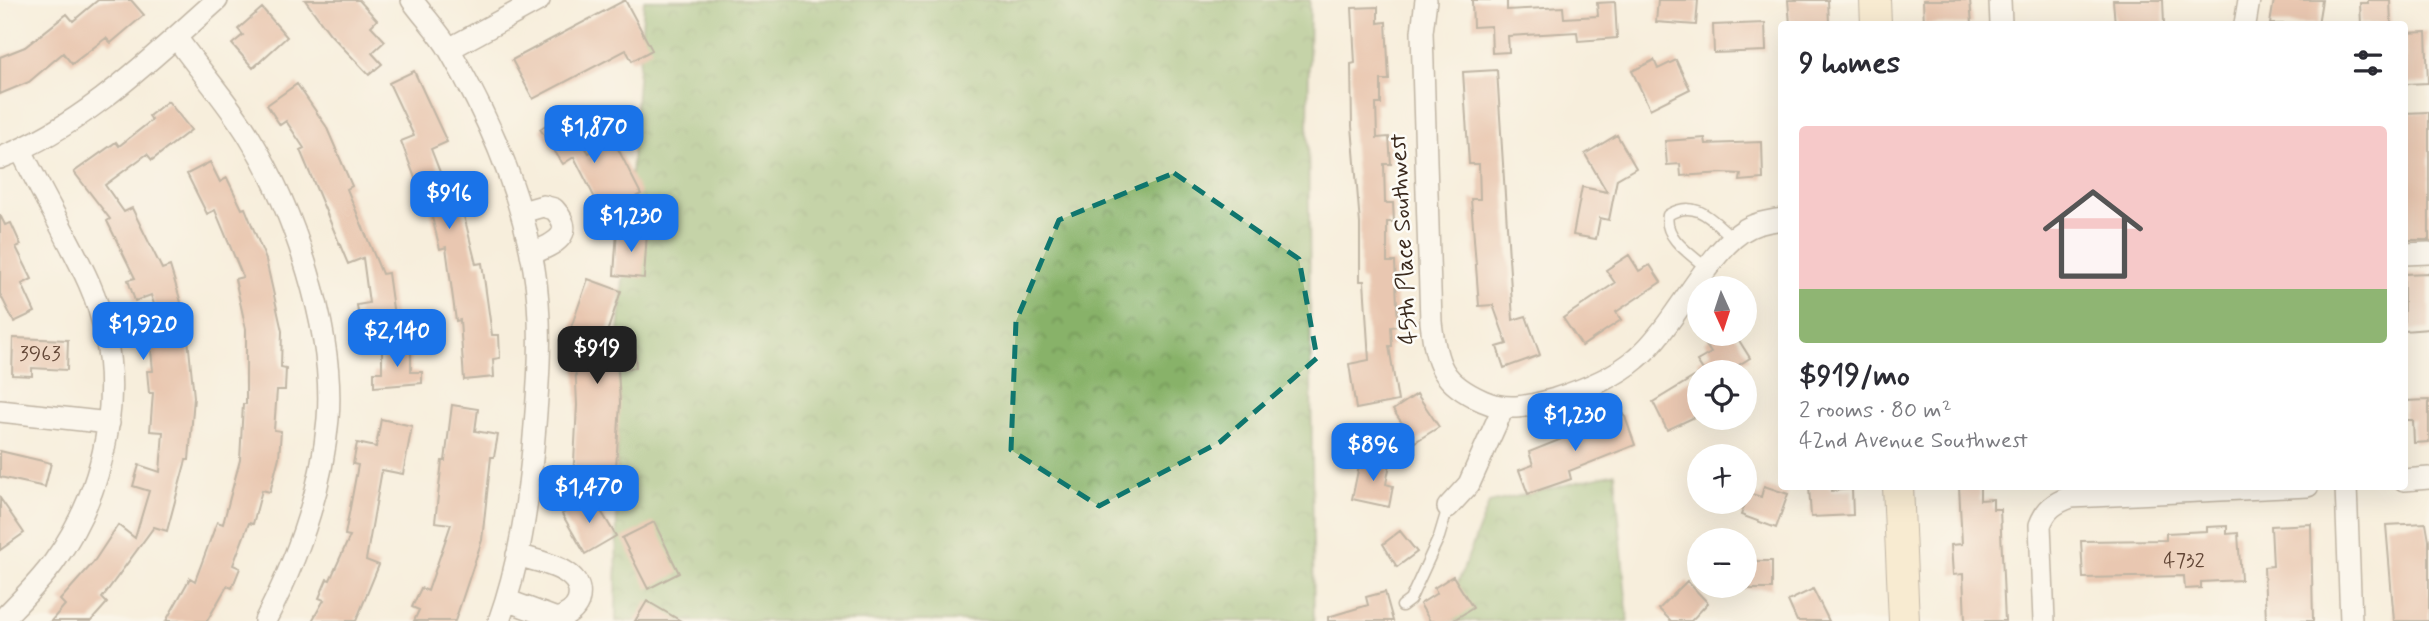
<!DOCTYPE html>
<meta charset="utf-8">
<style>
body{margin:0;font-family:Mynerve,sans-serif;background:#f2f2f3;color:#2b2b33;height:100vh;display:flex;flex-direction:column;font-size:26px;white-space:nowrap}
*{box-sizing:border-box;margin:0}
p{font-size:23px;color:#7c7c81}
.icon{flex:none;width:38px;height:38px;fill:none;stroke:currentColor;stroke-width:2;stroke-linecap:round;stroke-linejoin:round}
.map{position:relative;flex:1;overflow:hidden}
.panel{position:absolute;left:1778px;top:21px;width:630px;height:469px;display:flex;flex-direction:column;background:#fff;border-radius:7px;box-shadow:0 7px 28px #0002}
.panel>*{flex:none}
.needle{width:46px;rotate:177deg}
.buttons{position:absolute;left:1687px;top:276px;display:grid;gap:14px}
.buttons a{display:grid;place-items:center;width:70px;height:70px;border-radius:50%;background:#fff;box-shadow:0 7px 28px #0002;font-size:35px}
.price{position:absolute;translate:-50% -60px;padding:0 16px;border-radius:14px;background:#1a73e8;color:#fff;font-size:23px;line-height:46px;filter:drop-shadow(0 2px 4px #0008)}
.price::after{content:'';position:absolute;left:50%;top:42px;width:21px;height:16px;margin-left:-10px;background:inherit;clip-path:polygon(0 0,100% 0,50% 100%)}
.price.current{background:#222;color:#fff}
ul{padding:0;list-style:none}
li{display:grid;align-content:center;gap:14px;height:371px;padding:0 21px}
li span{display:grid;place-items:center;height:217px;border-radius:7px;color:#555}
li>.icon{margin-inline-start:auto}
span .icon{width:126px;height:126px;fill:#fffc;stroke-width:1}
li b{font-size:30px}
h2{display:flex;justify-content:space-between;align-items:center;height:84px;padding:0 21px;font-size:30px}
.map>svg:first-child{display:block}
.forest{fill:url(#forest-crowns);stroke:#626e44;stroke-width:2}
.building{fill:#d8987c}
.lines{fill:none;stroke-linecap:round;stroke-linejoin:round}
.service-casing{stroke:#7d6f60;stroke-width:13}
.minor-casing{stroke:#7d6f60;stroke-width:24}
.secondary-casing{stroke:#7d6f60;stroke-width:32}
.service{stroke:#fff;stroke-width:10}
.minor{stroke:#fff;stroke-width:21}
.secondary{stroke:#f9e7c3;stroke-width:30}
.marked{fill:none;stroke:#0f766e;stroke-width:5;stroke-dasharray:14 9;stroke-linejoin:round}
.labels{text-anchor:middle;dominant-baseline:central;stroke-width:5;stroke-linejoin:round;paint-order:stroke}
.number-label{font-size:21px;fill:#624636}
.street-label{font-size:24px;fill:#3b2a1e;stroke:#fdfcf7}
</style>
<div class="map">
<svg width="2429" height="621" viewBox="0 0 2429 621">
<defs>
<pattern id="forest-crowns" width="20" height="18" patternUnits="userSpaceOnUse" patternTransform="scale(1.75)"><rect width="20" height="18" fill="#88b269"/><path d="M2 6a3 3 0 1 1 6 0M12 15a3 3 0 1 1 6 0" fill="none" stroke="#709156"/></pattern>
</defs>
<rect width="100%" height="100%" fill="#fdfcf7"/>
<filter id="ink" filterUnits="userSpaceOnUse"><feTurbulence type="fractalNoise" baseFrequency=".0143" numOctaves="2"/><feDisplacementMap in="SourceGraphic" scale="14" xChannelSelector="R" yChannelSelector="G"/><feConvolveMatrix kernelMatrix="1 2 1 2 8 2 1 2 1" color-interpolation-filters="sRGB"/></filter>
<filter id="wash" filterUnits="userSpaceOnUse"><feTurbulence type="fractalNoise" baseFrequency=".00686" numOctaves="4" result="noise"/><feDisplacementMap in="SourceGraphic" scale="28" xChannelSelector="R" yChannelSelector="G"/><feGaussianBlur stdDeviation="1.57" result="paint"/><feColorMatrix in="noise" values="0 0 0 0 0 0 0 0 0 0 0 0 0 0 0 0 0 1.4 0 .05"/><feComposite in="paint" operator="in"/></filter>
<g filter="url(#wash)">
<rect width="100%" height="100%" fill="#f7eedc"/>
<!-- forest -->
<path class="forest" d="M644 0H1310L1308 130 1314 621H616L618 346Z
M1615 473 1628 621H1443L1489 503Z"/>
<g id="blocks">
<!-- building -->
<path class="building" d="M98 0H131L144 15 111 43 106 38 72 64 63 53 29 82 0 94V57L25 47 67 14 73 21Z
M305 0H359L377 20 371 26 385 41 372 53 382 64 369 75 330 34Z
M625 0 652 50 632 61 626 50 533 99 512 60Z
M1472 0H1507V10L1563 7 1564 18 1598 16 1597 3 1615 2 1617 38 1578 41 1577 32 1508 36 1509 52 1492 53 1491 26 1473 27Z
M1658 0H1698L1696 25 1656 22Z
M1788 0H1828L1829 24H1790Z
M1923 0H1970L1972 24H1924Z
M2113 0H2163L2164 24H2115Z
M2274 0H2322L2318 24H2270Z
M2368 0H2390L2391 24H2361L2360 3H2368Z
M1378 7V23L1386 22 1389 80H1381V104H1376L1377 138 1389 137 1391 164H1384L1385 203H1393L1394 222H1387V262H1395L1398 326 1391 327 1392 346H1389L1398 401 1356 409 1349 364 1369 360 1364 281H1360V224L1352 126 1351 64 1355 63 1352 8Z
M262 8 287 37 253 68 232 44 243 35 238 29Z
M1765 23 1766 51 1714 53 1713 25Z
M2426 32 2428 83 2406 84 2405 33Z
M1654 60 1658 69 1676 60 1690 89 1650 109 1632 71Z
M1497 70 1513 320 1526 316 1540 355 1504 368 1497 347 1507 344 1493 305 1479 306 1471 199H1480L1479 164H1469L1463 72Z
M414 71 447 142 431 149 450 198 459 196 476 264 482 263 492 335H499L500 358 493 359 494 377 464 380 460 320 456 321 446 247 440 249 425 189 420 191 401 141 414 136 389 83Z
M297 84 326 126 352 186 347 189 382 274 388 273 395 323 360 328 357 305 369 303 363 258 348 264 300 150 304 148 286 121 280 125 267 105Z
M168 101 191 130 152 160 147 154 105 185 124 212 132 208 162 269 170 266 186 319 194 397 189 460H186L167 531 154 527 102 598 107 603 91 621H51L65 605 60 600 93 563 118 525 135 538 149 491 133 486 139 465 160 472 163 432 150 431 153 393H149L147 371H153L150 337 164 335 151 295 135 301 128 280 135 278 107 221 110 219 74 172 116 142 119 146 152 120 149 116Z
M2429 112V240H2404V113Z
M563 114 589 153 614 141 641 194 603 214 574 157 563 164 540 129Z
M1617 135 1636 168 1617 179 1609 220 1600 218 1596 239 1573 235 1582 187 1607 192 1585 154Z
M1705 138 1706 144 1762 142 1763 179 1740 181 1741 174 1723 173 1681 176 1680 164 1667 165 1665 141Z
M210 162 220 182 227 178 242 209 245 208 266 260 282 331 281 367 286 368 285 390H277L274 430 281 431 279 457 270 492 262 490 253 524 249 523 233 565 240 568 232 588 227 586 207 621H166L190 578 195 581 217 522 223 524 240 460 243 404H246V329L235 279 243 277 215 210 207 214 187 174Z
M0 215 5 225 11 223 21 245 16 247 32 279 22 284 35 312 14 322 0 294Z
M617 230 647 232 644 278 614 275Z
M1629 255 1639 271 1650 265 1661 282 1616 312 1621 320 1582 346 1563 318 1615 283 1606 270Z
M2429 273V329L2404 331V274Z
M588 279 621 291 601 350 635 348 636 368 618 369 620 403 615 484 573 481 577 405 574 338 568 336Z
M1715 334H1735L1750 358 1726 373H1705L1697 361 1711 353 1704 342Z
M13 338 68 340 67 370 32 368V376L12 375Z
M382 349 411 350V372H422V383L374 387V372H382Z
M1699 374V415L1667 430 1653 402Z
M1417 394 1439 427 1415 442 1393 410Z
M2429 400V442L2414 443 2413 420H2404V401Z
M452 405 478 409 475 431 498 435 494 457H491L482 540 455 621H414L419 610 412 607 421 588 428 591 451 524 435 522 442 461H445Z
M1624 414 1635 445 1569 471 1571 479 1528 494 1519 470 1533 465 1529 452Z
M381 419 412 426 403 474 382 470 366 560 379 565 356 621H312L324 600 319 598 327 579 330 580 350 536 345 535 358 465 353 464 357 443 376 447Z
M0 451 51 463 45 487 0 477Z
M1361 457 1390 464 1386 484 1393 486 1389 507 1352 499Z
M1764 486 1788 494 1776 528 1741 515 1749 493 1761 497Z
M1809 486H1831V491L1852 489 1853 515 1811 517Z
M1959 486H1980V500L1993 499V509H2000L2005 621H1965L1963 574 1953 575 1951 545 1962 544Z
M592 496 616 536 585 554 562 514Z
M0 498 24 533 0 550Z
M654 522 679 573 648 589 622 538Z
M2426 523 2429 540V621H2394L2386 525Z
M2311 524 2313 621H2266L2264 567 2273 566 2271 526Z
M2227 526V534L2238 533 2241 580 2201 582V588L2185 589 2184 576 2083 578 2081 541 2166 540V533L2207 531V527Z
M1400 531 1417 552 1397 567 1383 544Z
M1745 561H1772V589H1745Z
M1453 576 1473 608 1452 621H1430L1420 604 1437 593 1434 588Z
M1687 581 1708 603 1691 621H1671L1659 609Z
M1813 589 1829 621H1797L1788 601Z
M1385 592 1393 621H1328V617L1368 605 1366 597Z
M647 601 681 621H635Z"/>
</g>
</g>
<g filter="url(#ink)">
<use href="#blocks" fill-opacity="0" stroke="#7d6f60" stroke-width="2"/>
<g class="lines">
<defs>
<path id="service" d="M1708 269C1692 255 1663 238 1668 215 1696 198 1712 220 1733 238
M1402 606 1410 600 1439 537 1448 507"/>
<path id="minor" d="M412 0C424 17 440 33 450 51 489 118 521 192 534 269 544 328 538 390 533 449 527 508 519 566 499 621
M1426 0 1422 32 1431 322C1436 365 1442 383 1483 401 1508 412 1530 406 1555 399 1583 390 1614 378 1636 359 1676 326 1710 245 1750 227 1760 222 1771 221 1782 219
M2000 0 2001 24
M2245 24 2249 0
M176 37C199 70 227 101 248 135 294 209 335 332 328 419 322 490 298 558 265 621
M449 49 539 0
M0 158C83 126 151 59 217 0
M522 212 543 206 554 209C578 235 552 245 531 254
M2404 254 2429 253
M0 411 109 423
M2404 480 2429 478
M2346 486 2351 621
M1448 507 1469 484 1503 408
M506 600 557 619C566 616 574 612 578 602 588 569 539 562 517 555
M1 621C19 602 39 583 54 562 111 482 129 374 89 283 69 238 42 195 21 150
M2044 621 2040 525C2046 509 2054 503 2071 497L2308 486"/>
<path id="secondary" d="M1875 0 1876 24
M1898 486 1904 621"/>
</defs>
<!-- service casing -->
<use href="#service" class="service-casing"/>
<!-- minor casing -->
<use href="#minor" class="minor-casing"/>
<!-- secondary casing -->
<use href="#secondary" class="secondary-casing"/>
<!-- service -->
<use href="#service" class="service"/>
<!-- minor -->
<use href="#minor" class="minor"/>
<!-- secondary -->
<use href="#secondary" class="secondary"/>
</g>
</g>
<!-- marked area -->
<path d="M0 0H2429V621H0ZM1174 173 1299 259 1317 358 1220 442 1099 506 1011 450 1016 321 1059 220Z" fill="#f7eedc" fill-opacity=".55" fill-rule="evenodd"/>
<path class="marked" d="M1174 173 1299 259 1317 358 1220 442 1099 506 1011 450 1016 321 1059 220Z"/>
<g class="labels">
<!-- number labels -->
<g class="number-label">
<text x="40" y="354">3963</text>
<text x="2184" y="561">4732</text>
</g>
<!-- street labels -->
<g class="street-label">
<text transform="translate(1404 239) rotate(-93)">45th Place Southwest</text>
</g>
</g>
</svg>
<div class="buttons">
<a><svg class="needle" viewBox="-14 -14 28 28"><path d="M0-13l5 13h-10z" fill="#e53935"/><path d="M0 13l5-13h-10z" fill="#7c7c81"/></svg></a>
<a><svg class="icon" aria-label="locate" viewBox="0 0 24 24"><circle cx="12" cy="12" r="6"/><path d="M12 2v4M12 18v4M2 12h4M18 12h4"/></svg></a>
<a>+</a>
<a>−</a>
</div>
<b class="price" style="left:594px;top:165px">$1,870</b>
<b class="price" style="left:449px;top:231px">$916</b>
<b class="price" style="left:631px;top:254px">$1,230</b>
<b class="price" style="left:143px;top:362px">$1,920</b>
<b class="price" style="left:397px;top:369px">$2,140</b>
<b class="price current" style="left:597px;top:386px">$919</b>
<b class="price" style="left:1575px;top:453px">$1,230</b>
<b class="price" style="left:1373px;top:483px">$896</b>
<b class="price" style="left:589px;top:525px">$1,470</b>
<section class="panel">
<h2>9 homes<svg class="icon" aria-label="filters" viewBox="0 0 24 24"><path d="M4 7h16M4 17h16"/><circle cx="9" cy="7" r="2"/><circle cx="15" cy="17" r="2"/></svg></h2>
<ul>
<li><span style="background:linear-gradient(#f6c9c9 75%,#8fb573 0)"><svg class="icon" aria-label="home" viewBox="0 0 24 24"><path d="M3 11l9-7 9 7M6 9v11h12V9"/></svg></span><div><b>$919/mo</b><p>2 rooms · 80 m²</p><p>42nd Avenue Southwest</p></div></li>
</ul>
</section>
</div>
